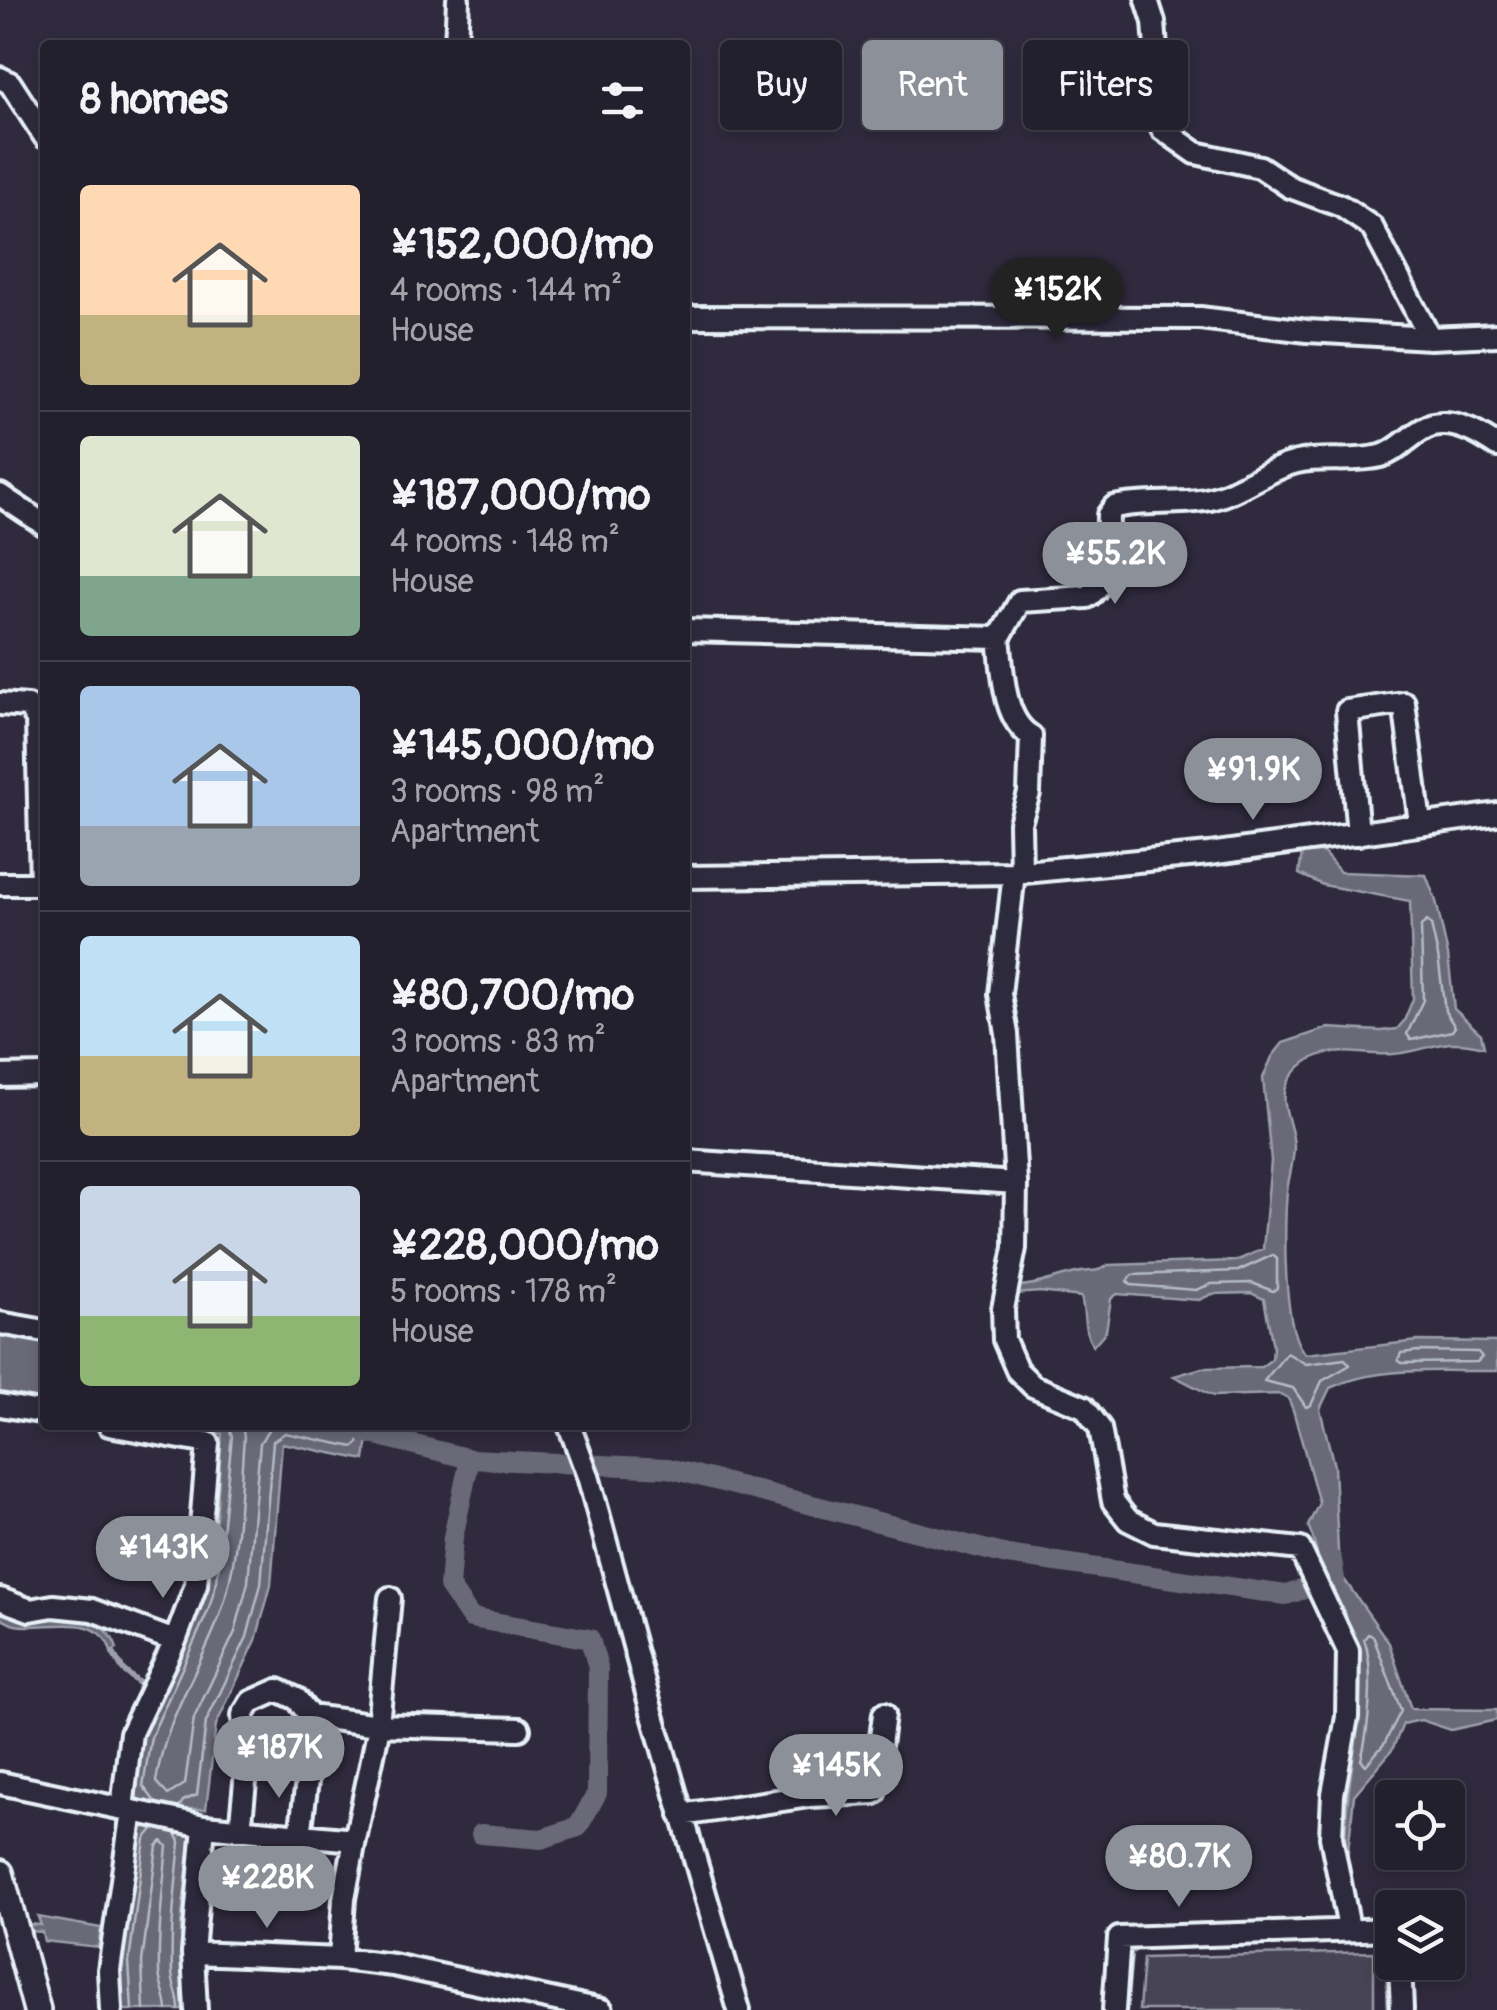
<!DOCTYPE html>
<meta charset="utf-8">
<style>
body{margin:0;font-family:Pangolin,sans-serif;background:#2b2836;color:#f1f3f6;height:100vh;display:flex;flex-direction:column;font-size:38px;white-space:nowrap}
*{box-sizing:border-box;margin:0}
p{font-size:32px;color:#a3a3aa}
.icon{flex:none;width:55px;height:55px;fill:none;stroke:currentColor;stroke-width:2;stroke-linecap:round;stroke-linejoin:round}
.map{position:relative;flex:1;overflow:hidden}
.sheet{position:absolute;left:40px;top:40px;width:650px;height:1390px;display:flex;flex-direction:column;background:#23202e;border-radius:10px;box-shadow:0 5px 15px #0003,0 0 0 2px #403e4a}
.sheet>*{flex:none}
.top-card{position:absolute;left:720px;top:40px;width:625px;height:90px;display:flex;gap:20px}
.controls{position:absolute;left:1375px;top:1780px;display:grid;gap:20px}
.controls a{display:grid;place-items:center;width:90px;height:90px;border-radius:10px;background:#23202e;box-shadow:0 5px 15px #0003,0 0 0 2px #403e4a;font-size:50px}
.price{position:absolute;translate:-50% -85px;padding:0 22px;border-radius:35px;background:#8c9099;color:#fff;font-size:32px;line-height:65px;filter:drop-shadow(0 2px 5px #0008)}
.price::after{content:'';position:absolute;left:50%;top:60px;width:30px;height:22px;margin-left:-15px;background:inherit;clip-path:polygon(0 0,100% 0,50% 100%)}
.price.active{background:#222;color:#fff}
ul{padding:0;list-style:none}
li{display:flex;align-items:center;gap:30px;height:250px;padding:0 40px}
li+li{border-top:2px solid #403e4a}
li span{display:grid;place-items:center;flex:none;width:280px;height:200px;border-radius:10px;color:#555}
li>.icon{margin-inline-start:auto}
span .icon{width:120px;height:120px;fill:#fffc;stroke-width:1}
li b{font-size:42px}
h2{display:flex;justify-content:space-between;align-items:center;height:120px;padding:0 40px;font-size:42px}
.pill{padding:0 35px;border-radius:10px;background:#23202e;box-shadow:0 5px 15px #0003,0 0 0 2px #403e4a;font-size:35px;line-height:90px}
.pill.active{background:#8c9099;color:#fff}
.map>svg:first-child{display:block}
.green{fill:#464455;stroke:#979aa6;stroke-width:2.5}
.water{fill:#696978;stroke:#9c9fab;stroke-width:2.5}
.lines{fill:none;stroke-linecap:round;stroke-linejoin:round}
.shore{stroke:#b5bbc5;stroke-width:2.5}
.stream{stroke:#9c9fab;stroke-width:6}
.canal{stroke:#696978;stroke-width:20}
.minor-casing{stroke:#e8f1f8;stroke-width:28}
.tertiary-casing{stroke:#e8f1f8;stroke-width:32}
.minor{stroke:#2f2a3d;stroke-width:20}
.tertiary{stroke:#2f2a3d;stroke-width:25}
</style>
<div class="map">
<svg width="1497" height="2010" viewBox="0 0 1497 2010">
<rect width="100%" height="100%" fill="#2f2a3d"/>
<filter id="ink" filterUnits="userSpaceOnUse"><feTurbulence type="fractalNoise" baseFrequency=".01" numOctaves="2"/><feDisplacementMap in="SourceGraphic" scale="20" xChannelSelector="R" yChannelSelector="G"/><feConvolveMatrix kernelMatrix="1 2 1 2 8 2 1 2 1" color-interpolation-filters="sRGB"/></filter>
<g filter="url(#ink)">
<!-- green -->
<path class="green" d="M1374 1952V2010H1139L1143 1958Z"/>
<!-- water -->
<path class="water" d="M1323 852 1340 872 1426 875 1436 901 1448 955 1454 1009 1481 1034 1484 1047C1441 1036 1434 1050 1394 1054 1356 1057 1317 1038 1290 1079 1276 1101 1293 1123 1294 1146 1294 1161 1289 1176 1287 1191 1284 1222 1282 1337 1306 1354L1418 1341 1497 1342V1371C1443 1372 1379 1365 1330 1388L1320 1409 1334 1466 1339 1572 1389 1643 1411 1709 1497 1710V1720L1451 1730 1421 1720 1403 1724 1392 1750 1354 1795 1347 1861C1339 1792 1368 1723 1358 1654 1354 1622 1328 1593 1319 1562 1315 1548 1315 1539 1308 1526L1319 1503 1293 1410 1288 1398 1280 1394 1213 1396 1174 1376 1202 1368 1261 1367 1272 1359 1273 1347 1264 1299 1251 1293 1212 1294 1199 1300 1117 1294 1111 1299 1106 1331 1093 1346C1082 1331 1086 1314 1081 1297L1040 1292 1015 1294 1016 1286C1039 1286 1055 1277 1076 1273 1089 1270 1097 1273 1109 1265L1236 1261 1263 1249 1271 1161 1263 1078 1272 1057 1283 1043 1328 1028 1381 1031 1397 1029 1404 1021 1413 999 1410 901 1323 885 1299 874 1302 853Z
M0 1333 45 1341V1402L0 1394Z
M177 1425H370L365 1460 282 1443 271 1585 256 1640 216 1725 206 1809H189L185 1831 191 1835 181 1926 182 1977 187 1982 189 2010H122L119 1962 136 1826 144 1827 146 1805 139 1802C115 1758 181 1654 198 1609 218 1558 217 1488 222 1434Z
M0 1612C37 1624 102 1600 117 1649L111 1652C100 1609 45 1631 15 1625 10 1624 5 1620 0 1618Z
M38 1917 101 1928 98 1947 44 1941 42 1932 0 1929V1922L41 1925Z
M1382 1936 1389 1944 1392 2010H1388L1385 1945 1382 1941 1138 1949 1132 1953 1127 2010H1122L1128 1947Z"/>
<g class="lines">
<!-- shore -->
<path class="shore" d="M1427 921 1431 925 1438 956 1445 1011 1455 1027 1452 1031 1411 1040 1407 1034 1423 1000 1421 926Z
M1273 1255 1277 1259V1288L1273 1291 1252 1283 1211 1284 1196 1290 1131 1285 1127 1281 1132 1275 1238 1271Z
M1418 1351 1478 1352 1482 1357 1477 1362 1402 1363 1398 1360 1401 1353Z
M1287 1353 1306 1364 1345 1359 1350 1365 1322 1381 1311 1405 1306 1407 1293 1388 1264 1381Z
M242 1425 244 1437C239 1495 240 1561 220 1615 198 1674 165 1718 156 1782L168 1795 185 1784 194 1718 235 1632 248 1582 260 1443 271 1425
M1368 1634 1373 1636 1401 1711 1384 1744 1366 1765 1361 1760C1369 1729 1375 1669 1364 1639Z
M156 1803 143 1786 151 1737 208 1611 217 1581 232 1436 227 1425
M179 1808 183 1801 197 1795 206 1722 247 1637 261 1584 273 1441 285 1433 354 1447 358 1444 360 1425
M176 1833 180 1842C176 1886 170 1928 172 1972 172 1985 179 1994 179 2010
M132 2010 129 1962 145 1839 154 1828
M144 2010 142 1962 157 1846 162 1841 167 1846C163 1888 158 1930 159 1972 160 1986 166 1996 167 2010"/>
<!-- stream -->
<path class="stream" d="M113 1653 123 1670 149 1691"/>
<!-- canal -->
<path class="canal" d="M337 1425 470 1459 668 1468 1007 1555 1286 1595 1335 1579 1332 1560
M470 1459 453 1537 449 1586 471 1618 590 1639 598 1668 597 1793 578 1827 541 1839 481 1834"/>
<defs>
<path id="minor" d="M1147 0 1154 22 1162 129 1196 153 1260 167 1290 187 1341 206 1372 227 1430 338
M456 45 458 0
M0 78 10 83 45 137
M685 317 1200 318 1307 331 1430 338 1497 335
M0 495 45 525
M685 630 999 638 1020 601 1087 597C1113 582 1107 542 1108 515L1114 507C1144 500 1175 505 1205 500 1239 494 1264 470 1297 462 1324 456 1353 463 1381 456 1403 450 1417 424 1441 424 1461 423 1481 435 1497 446
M999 638C1003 668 1002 719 1031 736L1029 793 1020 823 1021 873
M0 704 28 706 37 720 41 884
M1358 834 1347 711 1404 703 1420 823
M1014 873 1209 854 1497 814
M685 877 1014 873 1000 994 1007 1034 1016 1183 1015 1248 1003 1309 1004 1340 1017 1370 1033 1386 1084 1407 1100 1428 1113 1501 1128 1520 1154 1533 1300 1549 1348 1651 1347 1717 1333 1794 1331 1837 1349 1928
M0 884H45
M0 1076 45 1075
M685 1161 1016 1183
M0 1323 45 1331
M0 1405 45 1413
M109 1425 208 1443 196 1585 175 1641 131 1733 122 1808
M569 1425 588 1476 652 1712 739 2010
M0 1599 30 1610 53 1606 92 1610 175 1641
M0 1783 204 1826
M681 1815 809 1796 874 1793 884 1714
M240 1830 247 1763 243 1715 251 1702 278 1690 297 1699 310 1716 378 1725 519 1729
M300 1835 308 1773
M355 1840 377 1736 390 1598
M193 1953 340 1959
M1400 1962 1402 2010
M111 2010 109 1970 132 1811
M196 2010 193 1953 204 1826 355 1840 344 1899 340 1959 393 1965 602 2010
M1114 2010 1119 1938 1392 1929"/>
<path id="tertiary" d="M0 1873 37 2010"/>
</defs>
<!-- minor casing -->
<use href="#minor" class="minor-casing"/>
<!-- tertiary casing -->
<use href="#tertiary" class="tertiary-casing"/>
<!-- minor -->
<use href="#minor" class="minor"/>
<!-- tertiary -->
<use href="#tertiary" class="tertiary"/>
</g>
</g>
</svg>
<div class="controls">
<a><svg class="icon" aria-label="locate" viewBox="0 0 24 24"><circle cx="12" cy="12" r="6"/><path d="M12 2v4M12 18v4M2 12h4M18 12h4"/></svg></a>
<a><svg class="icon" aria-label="layers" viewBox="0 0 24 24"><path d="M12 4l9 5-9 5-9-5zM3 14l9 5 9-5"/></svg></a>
</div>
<b class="price active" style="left:1057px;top:343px">¥152K</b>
<b class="price" style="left:1115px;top:607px">¥55.2K</b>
<b class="price" style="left:1253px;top:823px">¥91.9K</b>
<b class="price" style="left:163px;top:1601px">¥143K</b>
<b class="price" style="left:279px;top:1801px">¥187K</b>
<b class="price" style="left:836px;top:1819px">¥145K</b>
<b class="price" style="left:1179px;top:1910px">¥80.7K</b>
<b class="price" style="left:267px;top:1931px">¥228K</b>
<div class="top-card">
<a class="pill">Buy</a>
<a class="pill active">Rent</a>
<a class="pill">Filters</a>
</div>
<section class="sheet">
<h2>8 homes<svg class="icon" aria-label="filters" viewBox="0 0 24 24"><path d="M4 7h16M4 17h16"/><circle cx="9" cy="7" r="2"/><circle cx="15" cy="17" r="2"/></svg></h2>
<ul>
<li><span style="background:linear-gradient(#ffd9b3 65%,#c2b280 0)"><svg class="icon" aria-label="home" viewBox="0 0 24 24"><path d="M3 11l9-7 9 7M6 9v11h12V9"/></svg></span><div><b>¥152,000/mo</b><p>4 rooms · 144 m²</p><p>House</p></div></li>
<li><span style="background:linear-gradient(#dfe7d0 70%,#7fa58c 0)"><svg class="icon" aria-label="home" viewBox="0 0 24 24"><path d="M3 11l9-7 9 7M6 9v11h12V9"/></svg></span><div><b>¥187,000/mo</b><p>4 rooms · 148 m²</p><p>House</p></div></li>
<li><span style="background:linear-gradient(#a9c7e8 70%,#9aa5b1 0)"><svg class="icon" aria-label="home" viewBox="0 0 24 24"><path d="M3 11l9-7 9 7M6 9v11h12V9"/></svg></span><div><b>¥145,000/mo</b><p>3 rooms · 98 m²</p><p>Apartment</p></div></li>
<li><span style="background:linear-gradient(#bfe0f5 60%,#c2b280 0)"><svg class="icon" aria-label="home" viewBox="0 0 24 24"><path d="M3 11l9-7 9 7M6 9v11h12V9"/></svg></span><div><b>¥80,700/mo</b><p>3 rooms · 83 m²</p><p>Apartment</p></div></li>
<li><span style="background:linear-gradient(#c9d6e8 65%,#8fb573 0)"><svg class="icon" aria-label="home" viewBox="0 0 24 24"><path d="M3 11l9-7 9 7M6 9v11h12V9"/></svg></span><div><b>¥228,000/mo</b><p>5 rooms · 178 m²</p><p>House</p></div></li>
</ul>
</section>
</div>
